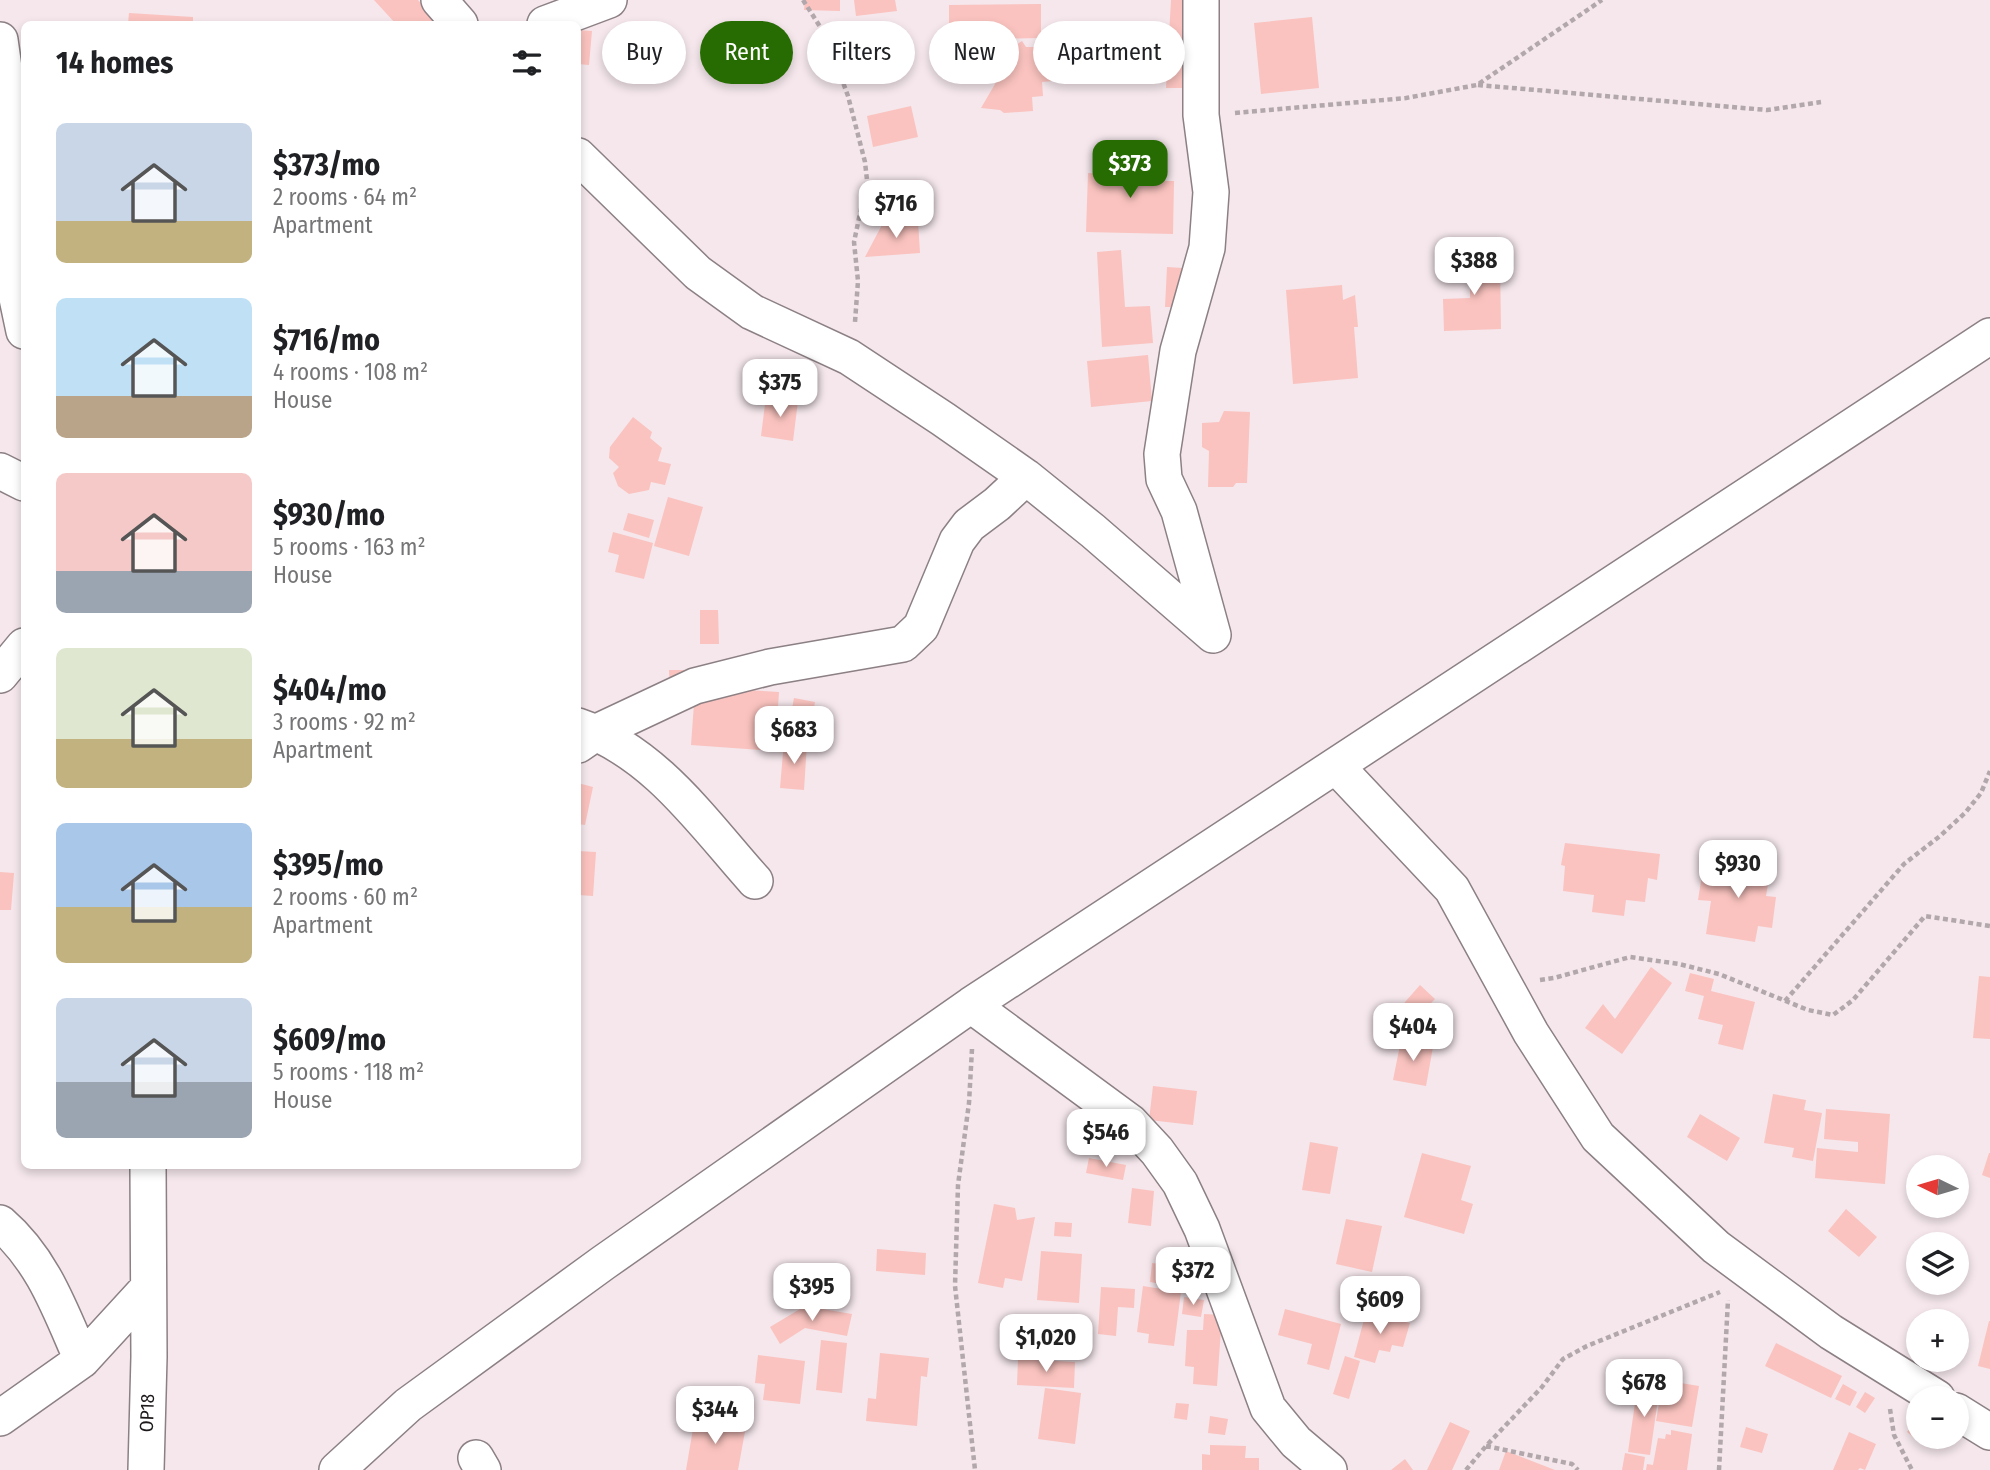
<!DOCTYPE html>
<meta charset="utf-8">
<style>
body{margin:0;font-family:"Fira Sans Condensed",sans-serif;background:#f6f6f6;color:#202124;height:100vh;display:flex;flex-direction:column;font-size:26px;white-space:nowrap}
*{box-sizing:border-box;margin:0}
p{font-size:23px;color:#757577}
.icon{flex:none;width:38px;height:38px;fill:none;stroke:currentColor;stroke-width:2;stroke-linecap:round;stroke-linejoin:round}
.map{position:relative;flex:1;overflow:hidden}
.details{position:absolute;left:21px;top:21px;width:560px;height:1148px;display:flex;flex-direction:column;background:#fff;border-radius:10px;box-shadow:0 4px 10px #0003}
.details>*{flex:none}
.top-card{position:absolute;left:602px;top:21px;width:665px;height:63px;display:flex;gap:14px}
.needle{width:46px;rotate:275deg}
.buttons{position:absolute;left:1906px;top:1155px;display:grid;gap:14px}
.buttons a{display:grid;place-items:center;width:63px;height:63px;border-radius:50%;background:#fff;box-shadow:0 4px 10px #0003;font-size:35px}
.price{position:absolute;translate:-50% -60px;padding:0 16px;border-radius:14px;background:#fff;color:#222;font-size:23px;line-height:46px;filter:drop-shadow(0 2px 4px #0008)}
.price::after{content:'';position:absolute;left:50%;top:42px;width:21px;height:16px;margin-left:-10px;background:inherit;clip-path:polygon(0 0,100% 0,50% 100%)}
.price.selected{background:#276c03;color:#fff}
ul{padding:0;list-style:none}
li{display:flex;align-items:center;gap:21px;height:175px;padding:0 35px}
li span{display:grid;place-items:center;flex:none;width:196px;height:140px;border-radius:10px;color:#555}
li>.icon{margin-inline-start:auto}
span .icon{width:84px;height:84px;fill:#fffc;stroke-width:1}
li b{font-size:30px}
h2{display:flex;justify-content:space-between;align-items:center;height:84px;padding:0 35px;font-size:30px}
.chip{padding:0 24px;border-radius:32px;background:#fff;box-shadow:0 4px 10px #0003;font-size:24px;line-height:63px}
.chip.selected{background:#276c03;color:#fff}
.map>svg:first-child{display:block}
.building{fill:#fac3bf}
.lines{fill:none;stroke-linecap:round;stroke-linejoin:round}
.street-casing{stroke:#8c8084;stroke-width:38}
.path{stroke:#b2a7ab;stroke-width:4.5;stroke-dasharray:5 3.5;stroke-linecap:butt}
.street{stroke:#fff;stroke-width:35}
.labels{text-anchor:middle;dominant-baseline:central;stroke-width:6;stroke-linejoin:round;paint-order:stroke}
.street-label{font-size:19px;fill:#1d181a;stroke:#fff}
</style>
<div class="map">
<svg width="1990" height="1470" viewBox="0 0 1990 1470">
<rect width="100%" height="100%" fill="#f5e7ec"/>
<!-- building -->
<path class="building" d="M374 0H418L436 20 430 24H396Z
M805 0H840V11L804 10Z
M854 0H895L897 11 856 16Z
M1171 0H1192L1188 88H1166Z
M1041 4V38L975 39V23H949V5Z
M129 13 193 17V24H128Z
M1312 17 1319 88 1261 94 1254 23Z
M752 24 772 26 770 53 750 52Z
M578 30 592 31 589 65 578 64Z
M1022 41 1026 47H1043V59L1052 65 1053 81 1042 82 1043 96 1032 97 1033 111 1004 113 1000 110 981 108 1002 72 998 57Z
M911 106 918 137 873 147 867 116Z
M1109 158H1147V174L1166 175 1165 181H1174L1173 234 1086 232 1088 173 1104 174Z
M918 221 920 253 865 257 883 223Z
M1121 250 1125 307 1150 306 1153 343 1102 347 1097 252Z
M1500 261 1501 329 1444 331 1443 299 1470 298V283H1446L1445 262Z
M1167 267 1183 268 1181 307H1165Z
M1342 285 1343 300 1355 295 1358 327H1354L1358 378 1293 384 1286 290Z
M1148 355 1152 401 1091 407 1087 361Z
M766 396 798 401 793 441 761 436Z
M1224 411 1250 412 1247 483H1236L1233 487H1208L1209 451 1202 447V423L1219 422Z
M633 417 652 432 650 438 662 448 658 461 671 464 665 485 651 482 649 490 629 494 618 486 613 473 619 467 609 458 610 447Z
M668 497 703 507 689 556 654 546Z
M628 513 654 520 649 538 623 530Z
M613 532 653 543 644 579 615 572 619 555 608 552Z
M700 610H718L719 644H700Z
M669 670H687V692H670Z
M696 676 731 689 779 692 775 751 691 745Z
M794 698 815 702 810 734 788 730Z
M784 741 807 743 804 790 780 788Z
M578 783 593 787 585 825 578 824Z
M1565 843 1660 854 1657 880 1648 878 1645 902 1626 900 1624 916 1592 912 1594 895 1563 891 1565 866 1561 865Z
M578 851 596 852 593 896 578 895Z
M1715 858 1771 867 1766 896 1776 897 1772 928 1758 926 1755 942 1706 934 1711 901 1698 900 1702 875 1711 877Z
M0 872 14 873 11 910H0Z
M1651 967 1672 983 1622 1054 1585 1028 1603 1004 1615 1019Z
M1690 973 1714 979 1711 991 1755 1002 1743 1050 1718 1044 1723 1025 1698 1019 1704 996 1685 991Z
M1979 976 1990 977V1039L1973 1038Z
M1420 985 1435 999 1412 1023 1398 1010Z
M1401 1040 1433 1047 1426 1086 1393 1080Z
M1153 1086 1197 1091 1193 1125 1149 1120Z
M1773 1094 1806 1100 1804 1110 1822 1113 1813 1161 1792 1157 1794 1148 1764 1143Z
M1826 1109 1890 1114 1885 1184 1815 1178 1817 1148 1858 1152V1142L1824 1139Z
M1700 1114 1740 1138 1727 1161 1687 1137Z
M1310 1142 1338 1147 1330 1194 1302 1190Z
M1422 1153 1471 1166 1461 1200 1473 1204 1464 1234 1404 1217Z
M1989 1153H1990V1178L1982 1175Z
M1089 1158 1126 1165 1123 1180 1086 1173Z
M1132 1188 1154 1191 1151 1226 1128 1223Z
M994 1204 1015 1208 1017 1220 1035 1217 1022 1281 1005 1278 1003 1288 978 1283Z
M1846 1209 1877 1237 1859 1257 1828 1231Z
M1346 1219 1382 1226 1372 1272 1336 1264Z
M1055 1222 1072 1223 1071 1237 1054 1236Z
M877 1249 926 1253 925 1275 876 1271Z
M1041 1251 1082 1254 1079 1303 1037 1300Z
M1152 1263 1176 1266 1173 1286 1150 1282Z
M1143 1286 1181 1292 1174 1346 1148 1343 1149 1334 1137 1332Z
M1101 1287 1135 1289 1134 1308 1118 1307 1116 1336 1098 1334Z
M1184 1297 1204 1300 1201 1317 1182 1314Z
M805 1306 852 1314 847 1336 805 1328 780 1344 770 1327Z
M1285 1309 1341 1324 1329 1370 1307 1364 1312 1344 1278 1335Z
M1366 1312 1410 1323 1403 1347 1392 1345 1390 1352 1379 1350 1375 1363 1354 1357Z
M1204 1314 1222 1315 1217 1386 1193 1384 1194 1367 1185 1366 1187 1330H1203Z
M1989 1321H1990V1369L1978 1366Z
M821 1340 847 1343 842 1393 816 1390Z
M1776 1343 1842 1376 1831 1398 1765 1366Z
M880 1353 929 1358 927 1377 921 1376 917 1426 866 1421 868 1398 876 1399Z
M758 1355 805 1361 800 1404 763 1400 765 1384 755 1383Z
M1345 1356 1360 1361 1349 1399 1333 1394Z
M1018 1359 1075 1362 1074 1388 1017 1385Z
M1663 1380 1699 1386 1692 1427 1656 1421Z
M1638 1382 1660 1385 1650 1455 1628 1452Z
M1843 1384 1857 1392 1850 1406 1835 1399Z
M1045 1388 1081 1393 1075 1444 1038 1439Z
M1865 1392 1875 1398 1865 1413 1856 1407Z
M1176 1403 1189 1404 1187 1420 1174 1418Z
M1210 1416 1228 1419 1225 1435 1208 1433Z
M695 1417 746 1426 738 1470H686Z
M1450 1422 1470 1431 1452 1470H1427Z
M1915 1422 1918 1425V1437H1921L1918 1441 1907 1432Z
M1746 1427 1768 1434 1762 1453 1740 1447Z
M1671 1430 1692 1434 1687 1470H1646L1647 1464 1653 1465 1658 1438 1665 1439 1666 1434 1671 1435Z
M1849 1432 1876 1444 1865 1470 1860 1468 1858 1470H1833Z
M1210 1445 1246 1446 1245 1458H1259V1470H1202V1454L1210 1455Z
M1506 1451 1555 1470H1499Z
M1625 1453 1645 1457 1643 1470H1622Z
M1405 1459 1413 1470H1391Z"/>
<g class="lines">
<defs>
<path id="street" d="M439 0 460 24
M1201 0V115L1211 192 1207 248 1178 351 1162 454 1164 479 1179 511 1213 635
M545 24 609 0
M0 40 15 145 17 298 24 331
M578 156 698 273 752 312 849 357 943 419 1026 477 1093 531 1213 635
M0 471 24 483
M0 675 24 646
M578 726C655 752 703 823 755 881
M578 745 597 732 695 686 770 667 903 644 921 627 957 541 969 525 997 504 1026 477
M1336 766 1452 889 1531 1033 1598 1137 1716 1247 1831 1332 1937 1398
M971 1005 1130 1122 1157 1151 1180 1183 1202 1229 1268 1408 1296 1442 1329 1470
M0 1223C43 1260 60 1310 82 1360
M1956 1411 1990 1432
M0 1418 82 1360 148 1288
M476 1458 483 1470
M146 1470 149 1357 148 1166
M337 1470 408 1405 603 1263 971 1005 1990 336"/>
</defs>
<!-- street casing -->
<use href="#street" class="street-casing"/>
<!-- path -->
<path class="path" d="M803 0 826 36 848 96 865 162 867 180 854 242 858 281 855 322
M1478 85 1767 110 1821 102
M1235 113 1406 98 1477 85 1602 0
M1540 980 1554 978 1630 957 1679 964 1719 974 1808 1010 1833 1015 1853 1000 1925 916 1990 926
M1785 1001 1904 864 1940 836 1965 813 1981 793 1990 771
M972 1049 969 1103 958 1185 955 1286 975 1470
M1890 1409 1894 1435 1912 1470
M1486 1446 1572 1464 1578 1470
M1466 1470 1486 1446 1542 1387 1563 1359 1587 1346 1720 1292
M1719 1470 1728 1300"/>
<!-- street -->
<use href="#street" class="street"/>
</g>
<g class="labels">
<!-- street labels -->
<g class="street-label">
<text transform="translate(147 1413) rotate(-88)">OP18</text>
</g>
</g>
</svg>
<div class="buttons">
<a><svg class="needle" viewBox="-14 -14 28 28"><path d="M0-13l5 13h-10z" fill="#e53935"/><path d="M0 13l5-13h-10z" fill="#757577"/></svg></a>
<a><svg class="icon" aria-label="layers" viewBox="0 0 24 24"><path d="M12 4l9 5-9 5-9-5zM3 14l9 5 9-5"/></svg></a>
<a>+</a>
<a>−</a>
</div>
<b class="price selected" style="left:1130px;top:200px">$373</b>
<b class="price" style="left:896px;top:240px">$716</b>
<b class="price" style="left:1474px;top:297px">$388</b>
<b class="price" style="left:780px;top:419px">$375</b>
<b class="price" style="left:794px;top:766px">$683</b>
<b class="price" style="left:1738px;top:900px">$930</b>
<b class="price" style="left:1413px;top:1063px">$404</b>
<b class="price" style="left:1106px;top:1169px">$546</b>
<b class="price" style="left:1193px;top:1307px">$372</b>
<b class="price" style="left:812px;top:1323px">$395</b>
<b class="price" style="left:1380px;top:1336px">$609</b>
<b class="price" style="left:1046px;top:1374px">$1,020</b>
<b class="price" style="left:1644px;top:1419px">$678</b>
<b class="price" style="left:715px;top:1446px">$344</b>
<div class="top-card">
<a class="chip">Buy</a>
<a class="chip selected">Rent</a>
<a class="chip">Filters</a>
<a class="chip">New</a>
<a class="chip">Apartment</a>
</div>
<section class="details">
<h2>14 homes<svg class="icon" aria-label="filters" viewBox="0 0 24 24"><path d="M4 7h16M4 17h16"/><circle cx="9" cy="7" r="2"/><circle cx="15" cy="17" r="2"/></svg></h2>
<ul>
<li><span style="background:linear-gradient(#c9d6e8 70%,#c2b280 0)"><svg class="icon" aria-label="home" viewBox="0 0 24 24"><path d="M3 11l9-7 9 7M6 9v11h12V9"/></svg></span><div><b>$373/mo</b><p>2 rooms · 64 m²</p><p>Apartment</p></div></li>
<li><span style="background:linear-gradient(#bfe0f5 70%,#b9a48a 0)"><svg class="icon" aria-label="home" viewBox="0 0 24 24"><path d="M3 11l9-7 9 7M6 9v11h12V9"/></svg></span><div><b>$716/mo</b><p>4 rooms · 108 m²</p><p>House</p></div></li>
<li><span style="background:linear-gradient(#f6c9c9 70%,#9aa5b1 0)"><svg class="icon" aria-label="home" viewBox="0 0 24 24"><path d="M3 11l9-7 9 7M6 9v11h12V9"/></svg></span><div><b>$930/mo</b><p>5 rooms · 163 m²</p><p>House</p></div></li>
<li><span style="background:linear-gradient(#dfe7d0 65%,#c2b280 0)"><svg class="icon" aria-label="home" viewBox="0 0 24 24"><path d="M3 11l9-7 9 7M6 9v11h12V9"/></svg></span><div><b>$404/mo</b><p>3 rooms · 92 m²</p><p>Apartment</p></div></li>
<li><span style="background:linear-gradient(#a9c7e8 60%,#c2b280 0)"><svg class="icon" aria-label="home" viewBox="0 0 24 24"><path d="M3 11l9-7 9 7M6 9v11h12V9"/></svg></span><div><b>$395/mo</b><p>2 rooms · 60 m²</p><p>Apartment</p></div></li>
<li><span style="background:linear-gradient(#c9d6e8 60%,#9aa5b1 0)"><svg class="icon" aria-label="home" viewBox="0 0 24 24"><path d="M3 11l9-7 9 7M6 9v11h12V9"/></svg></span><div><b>$609/mo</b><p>5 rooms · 118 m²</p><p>House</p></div></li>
</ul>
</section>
</div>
